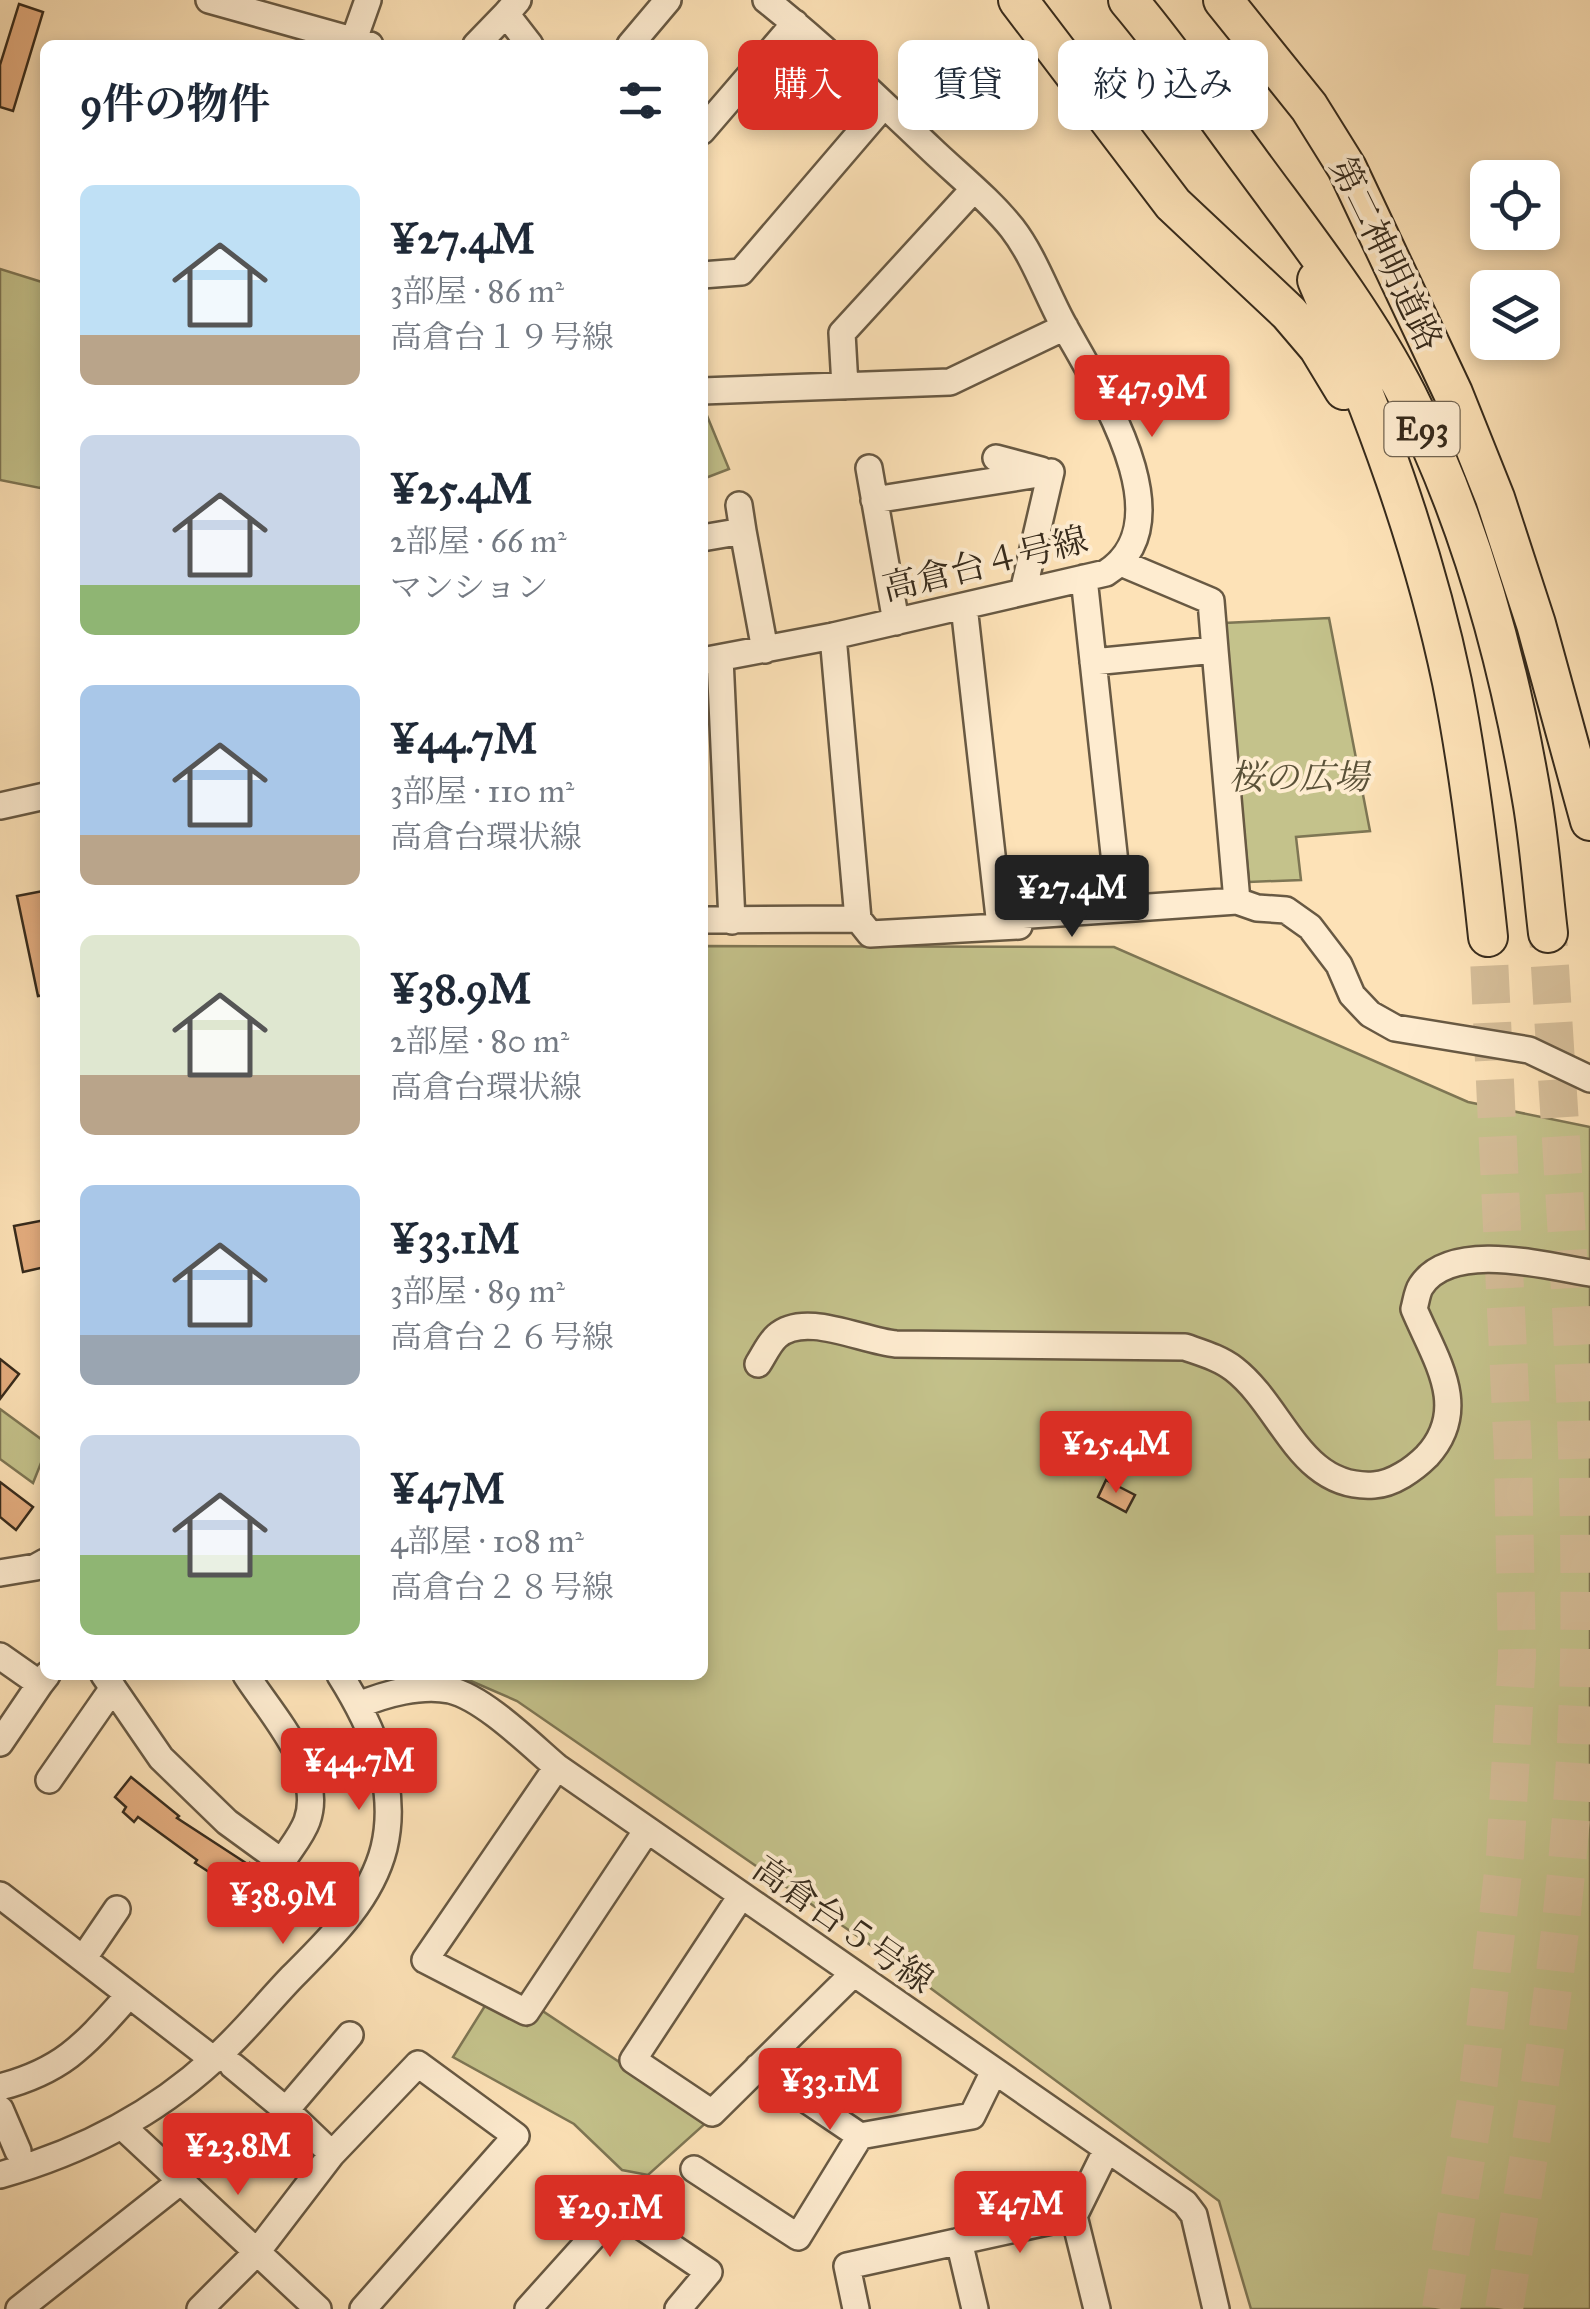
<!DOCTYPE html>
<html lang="ja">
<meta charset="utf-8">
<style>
body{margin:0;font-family:"IM FELL Great Primer","Noto Serif JP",serif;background:#f2f2f3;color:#1f2937;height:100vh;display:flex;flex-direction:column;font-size:38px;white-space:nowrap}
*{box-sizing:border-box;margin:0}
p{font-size:32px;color:#747a83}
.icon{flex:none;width:55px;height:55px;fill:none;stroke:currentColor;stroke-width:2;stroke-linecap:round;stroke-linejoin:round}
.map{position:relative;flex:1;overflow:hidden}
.panel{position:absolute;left:40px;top:40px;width:668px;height:1640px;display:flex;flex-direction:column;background:#fff;border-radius:15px;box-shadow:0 5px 15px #0003}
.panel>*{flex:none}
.top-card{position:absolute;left:738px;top:40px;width:702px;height:90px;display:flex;gap:20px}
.buttons{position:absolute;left:1470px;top:160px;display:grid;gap:20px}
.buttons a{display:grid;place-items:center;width:90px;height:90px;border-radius:15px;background:#fff;box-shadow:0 5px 15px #0003;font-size:50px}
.price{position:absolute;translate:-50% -85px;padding:0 22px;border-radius:10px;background:#d93025;color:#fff;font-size:32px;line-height:65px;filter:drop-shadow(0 2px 5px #0008)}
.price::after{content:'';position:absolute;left:50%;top:60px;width:30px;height:22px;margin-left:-15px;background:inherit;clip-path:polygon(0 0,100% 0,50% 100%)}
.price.selected{background:#222;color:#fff}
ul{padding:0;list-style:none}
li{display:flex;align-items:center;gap:30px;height:250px;padding:0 40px}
li span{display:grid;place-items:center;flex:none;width:280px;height:200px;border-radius:15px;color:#555}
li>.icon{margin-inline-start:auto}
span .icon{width:120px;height:120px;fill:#fffc;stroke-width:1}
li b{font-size:42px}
h2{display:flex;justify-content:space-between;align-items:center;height:120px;padding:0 40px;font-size:42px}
.pill{padding:0 35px;border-radius:15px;background:#fff;box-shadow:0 5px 15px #0003;font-size:35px;line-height:90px}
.pill.selected{background:#d93025;color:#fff}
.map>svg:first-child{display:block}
.green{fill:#c4c28b;stroke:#7e7654;stroke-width:2.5}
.building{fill:#e5ae80;stroke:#372b1c;stroke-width:2.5}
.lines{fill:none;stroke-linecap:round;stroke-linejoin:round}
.highway-tunnel{stroke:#d5bd98;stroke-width:38;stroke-dasharray:38 19;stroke-linecap:butt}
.minor-casing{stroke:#685943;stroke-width:30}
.highway-casing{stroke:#372b1c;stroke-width:42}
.minor{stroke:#feecd0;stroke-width:25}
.highway{stroke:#fde2b7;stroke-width:38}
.labels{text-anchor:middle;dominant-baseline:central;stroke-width:8;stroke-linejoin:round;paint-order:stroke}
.shield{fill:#feecd0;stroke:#736552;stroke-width:2.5}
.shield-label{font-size:32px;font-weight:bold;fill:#372b1c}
.street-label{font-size:35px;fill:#372b1c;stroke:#feecd0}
.park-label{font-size:35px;font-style:italic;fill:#5a5138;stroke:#feecd0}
</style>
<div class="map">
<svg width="1590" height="2309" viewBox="0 0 1590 2309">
<rect width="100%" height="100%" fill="#fde2b7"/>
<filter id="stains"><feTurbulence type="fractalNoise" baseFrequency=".002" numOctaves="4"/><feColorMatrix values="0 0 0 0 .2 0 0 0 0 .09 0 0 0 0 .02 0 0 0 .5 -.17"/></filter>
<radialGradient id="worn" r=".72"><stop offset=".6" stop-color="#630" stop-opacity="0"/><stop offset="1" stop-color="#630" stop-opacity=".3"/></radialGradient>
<!-- green -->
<path class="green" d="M0 269 45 283V483L40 488 0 480Z
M703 406 729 469 703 479H702Z
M1329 618 1370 831 1296 837 1301 880 1249 882 1224 623Z
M703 946 1114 947 1468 1102 1590 1127V2309H1251L1219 2201 895 1962 517 1701 457 1675H702Z
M0 1409 45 1442V1453L33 1483 0 1459Z
M488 2001 527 2026 541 2010 708 2121 648 2175 622 2170 574 2124 453 2057Z"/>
<!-- building -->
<path class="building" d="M19 4 43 12 13 111 0 107V65Z
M43 891 45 995 38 996 17 896Z
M45 1220V1267L23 1272 14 1226Z
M0 1359 19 1374 0 1399Z
M1106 1480 1135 1495 1126 1512 1098 1497Z
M0 1482 33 1507 16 1530 0 1517Z
M131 1777 179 1816 177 1818 249 1865 250 1863 303 1901 292 1916 279 1907 276 1911 246 1889 243 1894 195 1863 197 1860 138 1817 134 1822 123 1812 126 1807 115 1797Z"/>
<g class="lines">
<!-- highway-tunnel -->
<path class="highway-tunnel" d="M1441 2309 1479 2082 1505 1855 1517 1657 1513 1455 1488 937
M1504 2309C1540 2093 1575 1877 1579 1657 1583 1415 1562 1174 1548 933"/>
<defs>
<path id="minor" d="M209 0 370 45
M518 0 506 14 530 45
M352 45 368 0
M476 45 506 14
M630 45 668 0
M702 131 795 23
M702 275 741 272 884 105
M845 386 842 333 973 190
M702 391 950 382 1065 327
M996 458 1041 470
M869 468 896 622
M874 500 1051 472 1023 592
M739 505 743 531
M702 538 743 531 765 650
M1121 563 1211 601 1215 650
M964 606 999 917 1120 909 1084 578
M720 658 732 921
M702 661 833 636 1106 573C1188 521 1095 383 1062 322 1046 292 1033 255 1012 228 989 199 957 174 930 148 876 97 824 46 766 0
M1093 662 1215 650 1237 901 1120 909
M0 806 45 796
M1237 901 1257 908 1286 910 1310 927 1339 965 1352 995 1370 1014 1395 1028 1529 1050 1590 1079
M858 919 870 934 1019 926
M702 920 858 919 833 636
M758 1364C764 1355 769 1343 777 1336 805 1311 862 1341 896 1344L1185 1347C1202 1353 1220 1358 1234 1369 1283 1407 1300 1490 1374 1485 1393 1484 1414 1469 1427 1456 1471 1408 1435 1359 1414 1309 1416 1302 1417 1292 1421 1286 1451 1240 1547 1266 1590 1273
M0 1573 36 1567 45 1562
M0 1656 40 1684 47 1675
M104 1675 161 1758 227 1822 282 1862C290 1849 302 1835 307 1821 325 1771 271 1714 246 1675
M359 1705C385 1694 421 1684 450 1690 484 1698 530 1744 557 1767L1185 2203 1194 2215 1216 2309
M0 1743 40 1684
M557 1767 425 1960 526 2012 647 1830
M49 1780 113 1688
M0 1895 214 2060
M741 1896 633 2060 712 2113 853 1974
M83 1959 117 1909
M233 2066 286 2110 332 2154
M758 2067 860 2136
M0 2087C65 2070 86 2043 129 1995
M0 2109 18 2151
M286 2110 350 2035
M122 2126 318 2309
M694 2169 798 2237 860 2136 972 2116 994 2071
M0 2175C78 2153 153 2115 213 2060 242 2035 266 2004 292 1977 329 1940 371 1900 384 1848 399 1785 372 1726 340 1675
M1074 2216 1097 2309
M959 2241 975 2309
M19 2309 181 2181
M200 2309 257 2252 332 2154 418 2064 516 2136 363 2309
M528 2309 617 2210 709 2272 678 2309
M856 2309 847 2266 1074 2216 1107 2149"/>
<path id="highway" d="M1018 0 1173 204 1289 313 1318 347 1344 390
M1128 0C1172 52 1210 108 1251 163 1306 238 1364 311 1407 395 1471 522 1510 666 1533 805 1540 848 1543 891 1548 933
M1223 0 1309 107 1347 168 1453 393 1495 498 1536 624 1590 821
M1317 280C1373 410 1423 543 1452 682 1469 767 1479 851 1488 937"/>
</defs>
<!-- minor casing -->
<use href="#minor" class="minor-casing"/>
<!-- highway casing -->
<use href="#highway" class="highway-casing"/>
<!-- minor -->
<use href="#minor" class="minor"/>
<!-- highway -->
<use href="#highway" class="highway"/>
</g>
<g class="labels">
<!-- shield labels -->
<rect class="shield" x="1384.5" y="402" width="75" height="54" rx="8"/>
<g class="shield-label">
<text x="1422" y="429">E93</text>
</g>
<!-- street labels -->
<g class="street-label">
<text transform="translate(1386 254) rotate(64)">第二神明道路</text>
<text transform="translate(985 564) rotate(-14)">高倉台４号線</text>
<text transform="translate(843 1925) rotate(35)">高倉台５号線</text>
</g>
<!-- park labels -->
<g class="park-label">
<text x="1299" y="777">桜の広場</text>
</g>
</g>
<rect width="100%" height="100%" filter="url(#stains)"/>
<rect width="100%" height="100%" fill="url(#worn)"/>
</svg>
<div class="buttons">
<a><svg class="icon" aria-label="locate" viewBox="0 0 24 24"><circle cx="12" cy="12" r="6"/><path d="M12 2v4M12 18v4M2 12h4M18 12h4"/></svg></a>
<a><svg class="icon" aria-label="layers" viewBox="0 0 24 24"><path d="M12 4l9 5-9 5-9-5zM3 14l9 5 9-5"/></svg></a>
</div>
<b class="price" style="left:1152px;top:440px">¥47.9M</b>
<b class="price selected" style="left:1072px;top:940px">¥27.4M</b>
<b class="price" style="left:1116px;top:1496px">¥25.4M</b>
<b class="price" style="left:359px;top:1813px">¥44.7M</b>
<b class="price" style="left:283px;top:1947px">¥38.9M</b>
<b class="price" style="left:830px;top:2133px">¥33.1M</b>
<b class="price" style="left:238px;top:2198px">¥23.8M</b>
<b class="price" style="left:1020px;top:2256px">¥47M</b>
<b class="price" style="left:610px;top:2260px">¥29.1M</b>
<div class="top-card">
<a class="pill selected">購入</a>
<a class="pill">賃貸</a>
<a class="pill">絞り込み</a>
</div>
<section class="panel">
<h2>9件の物件<svg class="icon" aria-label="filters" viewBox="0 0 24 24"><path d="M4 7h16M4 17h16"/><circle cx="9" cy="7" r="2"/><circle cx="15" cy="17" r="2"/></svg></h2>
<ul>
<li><span style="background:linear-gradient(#bfe0f5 75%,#b9a48a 0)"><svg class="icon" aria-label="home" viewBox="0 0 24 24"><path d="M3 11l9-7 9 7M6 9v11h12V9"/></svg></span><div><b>¥27.4M</b><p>3部屋 · 86 m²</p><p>高倉台１９号線</p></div></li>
<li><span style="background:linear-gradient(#c9d6e8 75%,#8fb573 0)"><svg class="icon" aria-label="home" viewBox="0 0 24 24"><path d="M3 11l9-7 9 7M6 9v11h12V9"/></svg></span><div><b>¥25.4M</b><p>2部屋 · 66 m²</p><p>マンション</p></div></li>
<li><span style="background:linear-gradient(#a9c7e8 75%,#b9a48a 0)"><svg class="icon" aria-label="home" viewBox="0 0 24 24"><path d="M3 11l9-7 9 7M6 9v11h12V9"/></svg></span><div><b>¥44.7M</b><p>3部屋 · 110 m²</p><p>高倉台環状線</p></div></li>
<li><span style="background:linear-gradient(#dfe7d0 70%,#b9a48a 0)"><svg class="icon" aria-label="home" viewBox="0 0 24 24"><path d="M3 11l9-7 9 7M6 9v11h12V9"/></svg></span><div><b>¥38.9M</b><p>2部屋 · 80 m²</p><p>高倉台環状線</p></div></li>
<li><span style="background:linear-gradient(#a9c7e8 75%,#9aa5b1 0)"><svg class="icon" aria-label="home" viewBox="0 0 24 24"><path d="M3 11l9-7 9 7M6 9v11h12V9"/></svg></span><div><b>¥33.1M</b><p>3部屋 · 89 m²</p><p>高倉台２６号線</p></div></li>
<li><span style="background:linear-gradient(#c9d6e8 60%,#8fb573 0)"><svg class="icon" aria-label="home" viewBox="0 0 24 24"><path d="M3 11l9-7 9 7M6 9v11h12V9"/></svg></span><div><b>¥47M</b><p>4部屋 · 108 m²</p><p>高倉台２８号線</p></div></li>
</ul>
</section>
</div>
